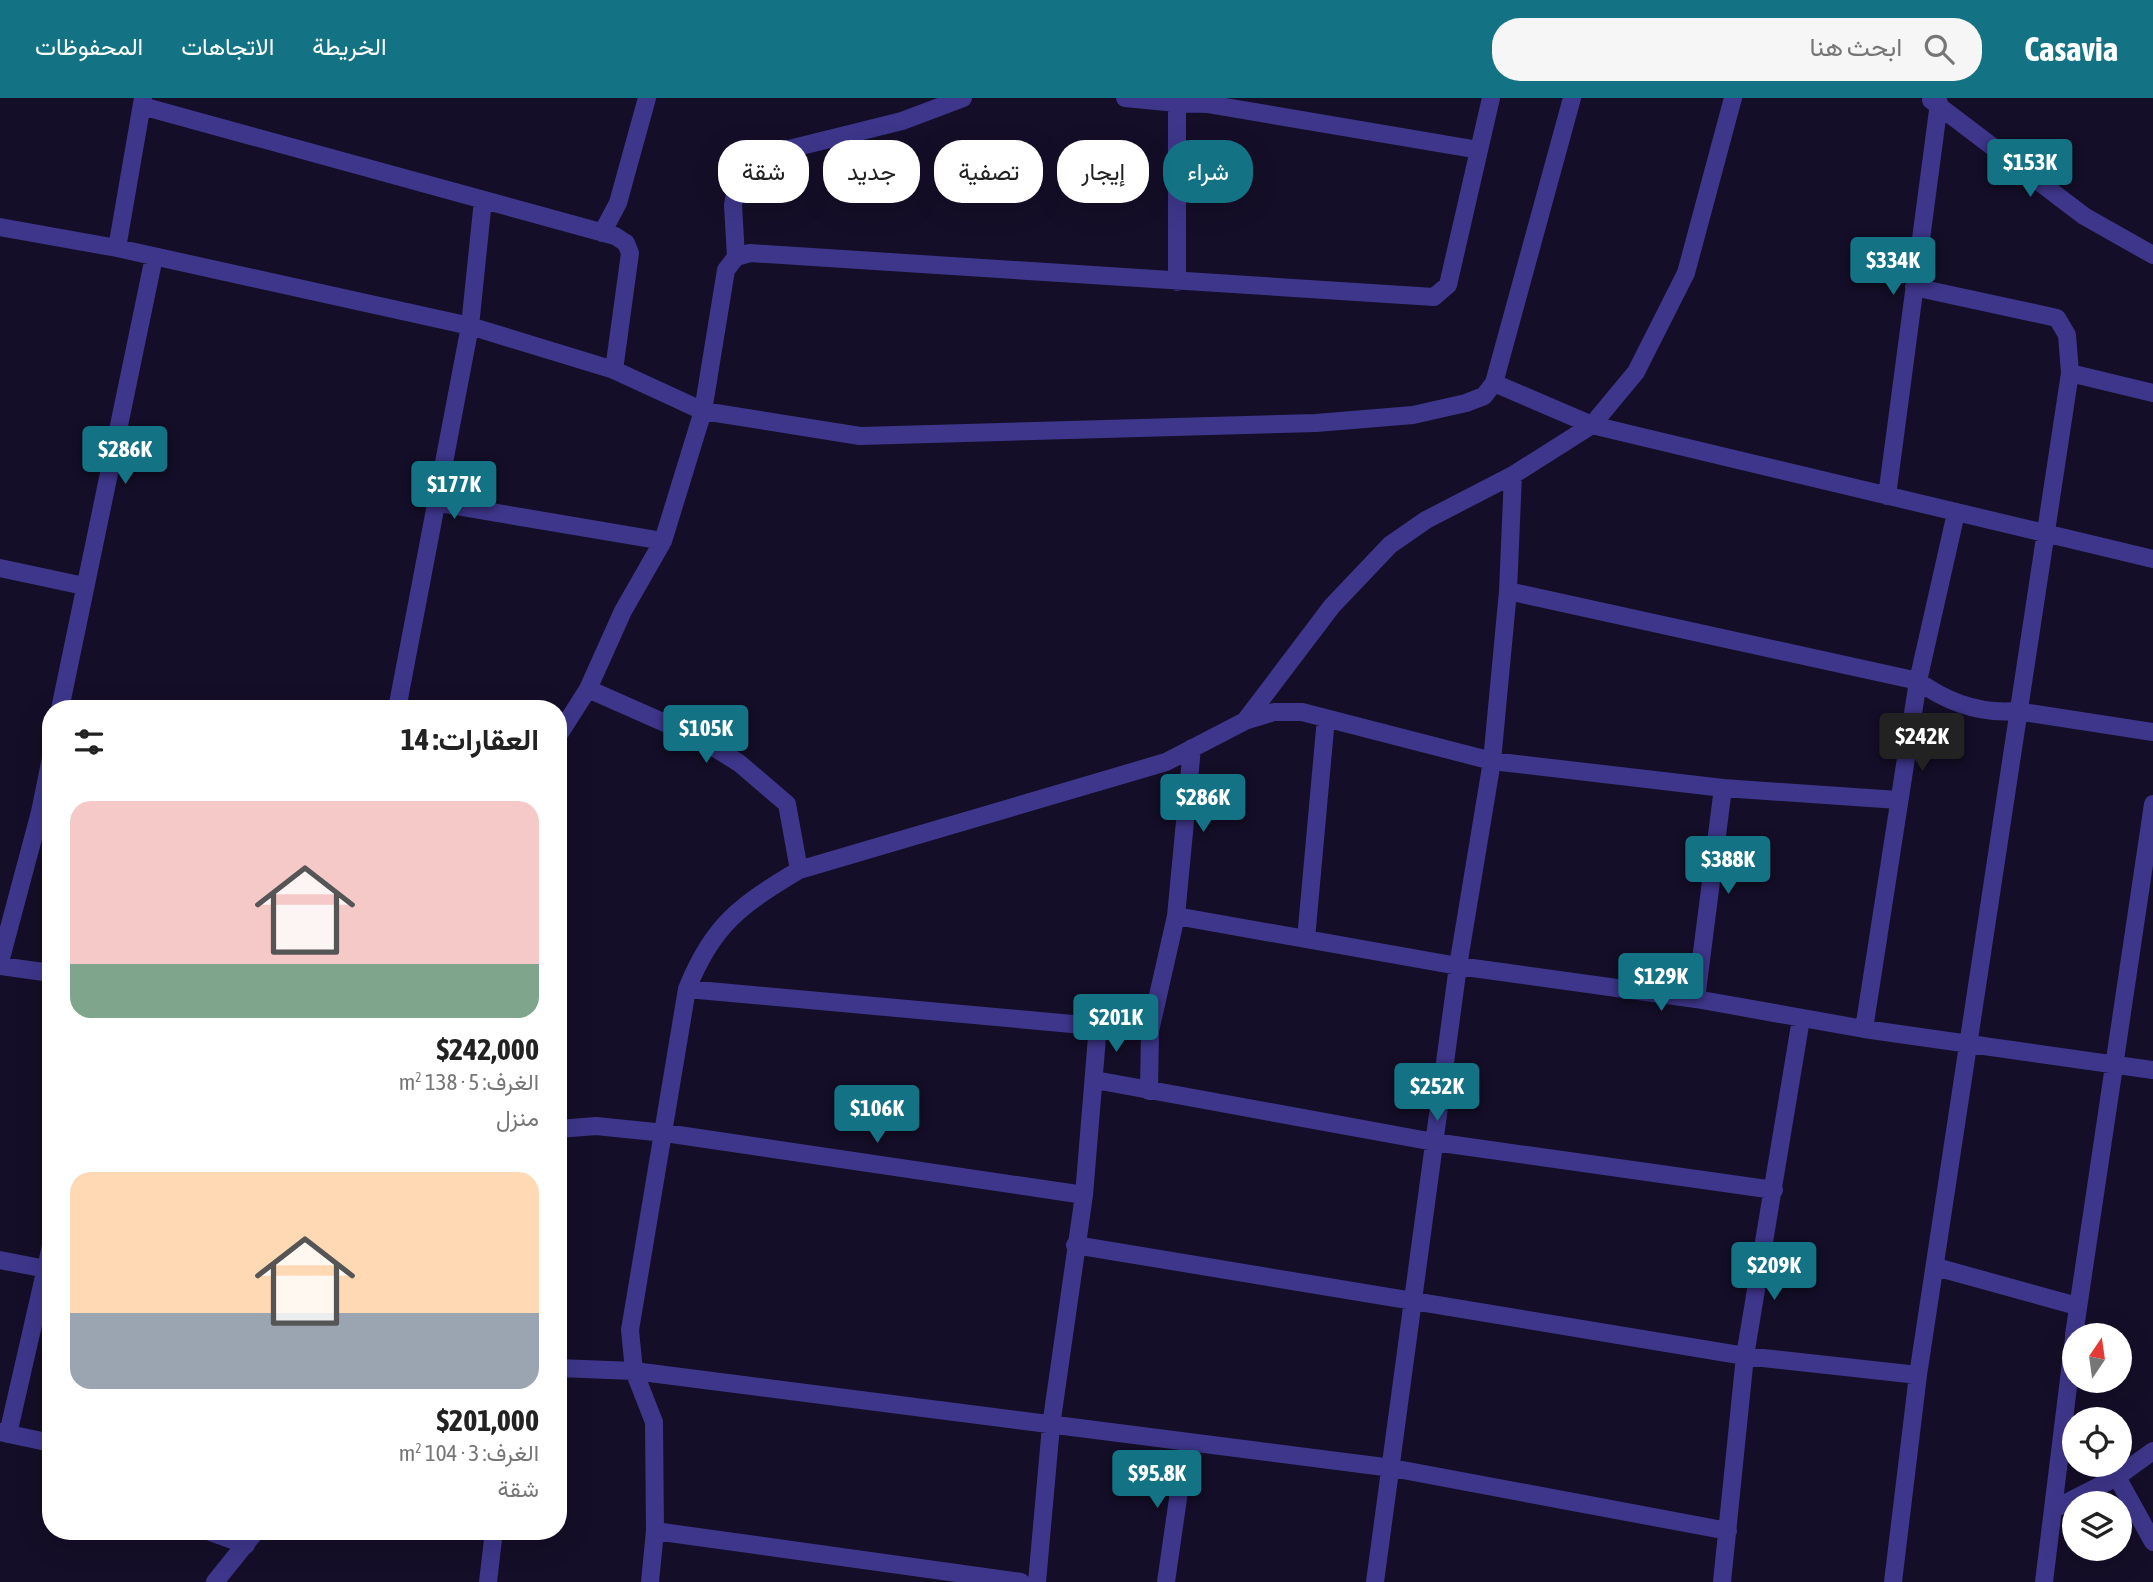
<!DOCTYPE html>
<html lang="ar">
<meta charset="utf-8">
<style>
body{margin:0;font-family:"Asap Condensed",Vazirmatn,sans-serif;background:#f6f6f6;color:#222;direction:rtl;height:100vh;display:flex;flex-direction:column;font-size:26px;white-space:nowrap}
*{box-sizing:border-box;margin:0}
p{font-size:23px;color:#767676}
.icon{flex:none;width:38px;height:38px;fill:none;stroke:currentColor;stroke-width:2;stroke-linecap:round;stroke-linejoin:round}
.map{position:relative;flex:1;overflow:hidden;direction:ltr}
.side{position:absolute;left:42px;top:602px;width:525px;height:840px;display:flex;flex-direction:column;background:#fff;border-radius:28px;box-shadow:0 7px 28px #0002;direction:rtl}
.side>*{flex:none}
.banner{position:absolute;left:588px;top:42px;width:665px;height:63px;direction:rtl;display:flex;gap:14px}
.needle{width:46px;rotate:13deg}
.buttons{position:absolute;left:2062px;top:1225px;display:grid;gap:14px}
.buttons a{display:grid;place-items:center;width:70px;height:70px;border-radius:50%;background:#fff;box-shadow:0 7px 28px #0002;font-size:35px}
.price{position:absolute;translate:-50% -60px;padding:0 16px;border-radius:7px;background:#137385;color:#fff;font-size:23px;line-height:46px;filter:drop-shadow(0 2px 4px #0008)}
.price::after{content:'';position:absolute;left:50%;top:42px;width:21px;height:16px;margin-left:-10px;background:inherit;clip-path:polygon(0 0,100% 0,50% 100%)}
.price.current{background:#222;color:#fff}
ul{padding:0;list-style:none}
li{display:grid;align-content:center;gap:14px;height:371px;padding:0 28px}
li span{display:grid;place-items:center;height:217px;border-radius:21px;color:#555}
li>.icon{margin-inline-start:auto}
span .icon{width:126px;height:126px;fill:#fffc;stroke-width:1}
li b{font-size:30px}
h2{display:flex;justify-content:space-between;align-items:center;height:84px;padding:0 28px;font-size:30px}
.pill{padding:0 24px;border-radius:28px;background:#fff;box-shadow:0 7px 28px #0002;font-size:24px;line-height:63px}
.pill.current{background:#137385;color:#fff}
header{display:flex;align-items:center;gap:42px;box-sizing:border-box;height:98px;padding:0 35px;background:#137385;color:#fff}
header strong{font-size:33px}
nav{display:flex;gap:38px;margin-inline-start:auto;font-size:24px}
.search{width:490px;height:63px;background:#f6f6f6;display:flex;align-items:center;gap:18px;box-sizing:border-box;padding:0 24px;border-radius:28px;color:#767676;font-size:26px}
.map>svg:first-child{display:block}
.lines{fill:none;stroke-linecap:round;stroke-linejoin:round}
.minor{stroke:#3e368a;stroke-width:18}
</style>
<header>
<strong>Casavia</strong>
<div class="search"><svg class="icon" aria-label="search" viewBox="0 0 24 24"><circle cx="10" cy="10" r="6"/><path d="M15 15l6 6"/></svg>ابحث هنا</div>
<nav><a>الخريطة</a><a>الاتجاهات</a><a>المحفوظات</a></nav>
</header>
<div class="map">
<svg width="2153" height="1484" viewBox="0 0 2153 1484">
<rect width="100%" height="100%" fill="#140e28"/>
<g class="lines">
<!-- minor -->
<path class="minor" d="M1125 0 1177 5
M1572 0 1494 285 1592 327 2153 461
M1931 2 2084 118 2153 157
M142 8 615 138 626 145 630 155 614 272
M0 129 117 150 470 228 614 272 703 313 860 338 1316 325 1413 317 1466 305 1484 298 1494 285
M602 135 618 105 647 0
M117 150 143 0
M736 159 733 107 736 91 740 81 755 63 777 54 902 23 963 0
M1177 184V5L1207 6 1479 52
M2070 275 2153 295
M1887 398 1939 5
M438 405 663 443
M0 470 84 488
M1508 493 1918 583C1948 605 1979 616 2016 613L2153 634
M588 591 699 640 739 665 787 706 799 772
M60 611 154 159
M397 611 470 228 483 102
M1245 623 1274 614H1302L1492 663 1723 690 1898 702
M558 638 588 591 623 513 663 443 703 313 726 172 736 159 750 155 1434 199 1448 187 1491 0
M1176 818 1458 868 1696 901 1864 931 2153 972
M1306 841 1326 620
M0 864 40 714 51 660
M0 868 51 875
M687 891 1150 933
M1696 901 1723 690
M1864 931 1918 583 1956 415
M1095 982 1434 1044 1774 1092
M1149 993 1150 933 1176 818 1192 650
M558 1031 596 1028 665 1035 1084 1097
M1075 1147 1745 1258 1918 1277
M0 1162 51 1172
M1936 1169 2077 1208
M2074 1237 2153 706
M558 1270 634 1273 1392 1370 1728 1433
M0 1334 51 1345
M8 1336 51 1148
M2117 1379 2153 1444
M2054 1411 2117 1379 2153 1353
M208 1433 246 1447
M655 1433 1021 1484
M215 1484 256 1433
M488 1484 494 1433
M650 1484 655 1433 654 1324 634 1273 630 1232 687 891C713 826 741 807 799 772L1166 664 1245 623 1332 508 1390 447 1426 422 1513 377 1592 327 1636 274 1686 175 1733 0
M1037 1484 1051 1328 1084 1097 1098 927
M1166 1484 1186 1345
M1375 1484 1458 868 1492 663 1508 493 1513 377
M1722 1484 1745 1258 1801 921
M1893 1484 1918 1277 2070 275 2067 237 2057 220 1914 189
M2044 1484 2074 1240"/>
</g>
</svg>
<div class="buttons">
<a><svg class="needle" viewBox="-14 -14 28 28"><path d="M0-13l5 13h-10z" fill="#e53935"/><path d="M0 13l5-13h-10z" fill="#767676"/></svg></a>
<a><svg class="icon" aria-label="locate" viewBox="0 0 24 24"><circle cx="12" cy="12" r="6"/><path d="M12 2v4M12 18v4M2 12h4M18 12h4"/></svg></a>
<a><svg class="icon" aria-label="layers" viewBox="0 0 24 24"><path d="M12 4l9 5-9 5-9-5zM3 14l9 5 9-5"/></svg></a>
</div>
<b class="price" style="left:2030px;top:101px">$153K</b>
<b class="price" style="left:1893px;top:199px">$334K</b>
<b class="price" style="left:125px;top:388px">$286K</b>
<b class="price" style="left:454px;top:423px">$177K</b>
<b class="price" style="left:706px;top:667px">$105K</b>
<b class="price current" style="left:1922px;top:675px">$242K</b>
<b class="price" style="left:1203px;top:736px">$286K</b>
<b class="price" style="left:1728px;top:798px">$388K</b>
<b class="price" style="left:1661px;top:915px">$129K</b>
<b class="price" style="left:1116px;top:956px">$201K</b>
<b class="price" style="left:1437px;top:1025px">$252K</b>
<b class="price" style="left:877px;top:1047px">$106K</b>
<b class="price" style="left:1774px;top:1204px">$209K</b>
<b class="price" style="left:1157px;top:1412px">$95.8K</b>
<div class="banner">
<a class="pill current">شراء</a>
<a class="pill">إيجار</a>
<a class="pill">تصفية</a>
<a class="pill">جديد</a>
<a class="pill">شقة</a>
</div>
<section class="side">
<h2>العقارات: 14<svg class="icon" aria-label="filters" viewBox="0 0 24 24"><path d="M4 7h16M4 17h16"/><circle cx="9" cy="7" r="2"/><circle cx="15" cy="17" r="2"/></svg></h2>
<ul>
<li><span style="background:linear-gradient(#f6c9c9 75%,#7fa58c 0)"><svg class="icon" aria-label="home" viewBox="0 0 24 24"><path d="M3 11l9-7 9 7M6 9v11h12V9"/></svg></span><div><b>$242,000</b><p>الغرف: 5 · 138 m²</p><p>منزل</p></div></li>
<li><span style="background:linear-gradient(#ffd9b3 65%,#9aa5b1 0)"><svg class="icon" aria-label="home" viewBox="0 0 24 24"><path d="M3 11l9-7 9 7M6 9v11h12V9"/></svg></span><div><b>$201,000</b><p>الغرف: 3 · 104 m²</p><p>شقة</p></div></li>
</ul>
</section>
</div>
